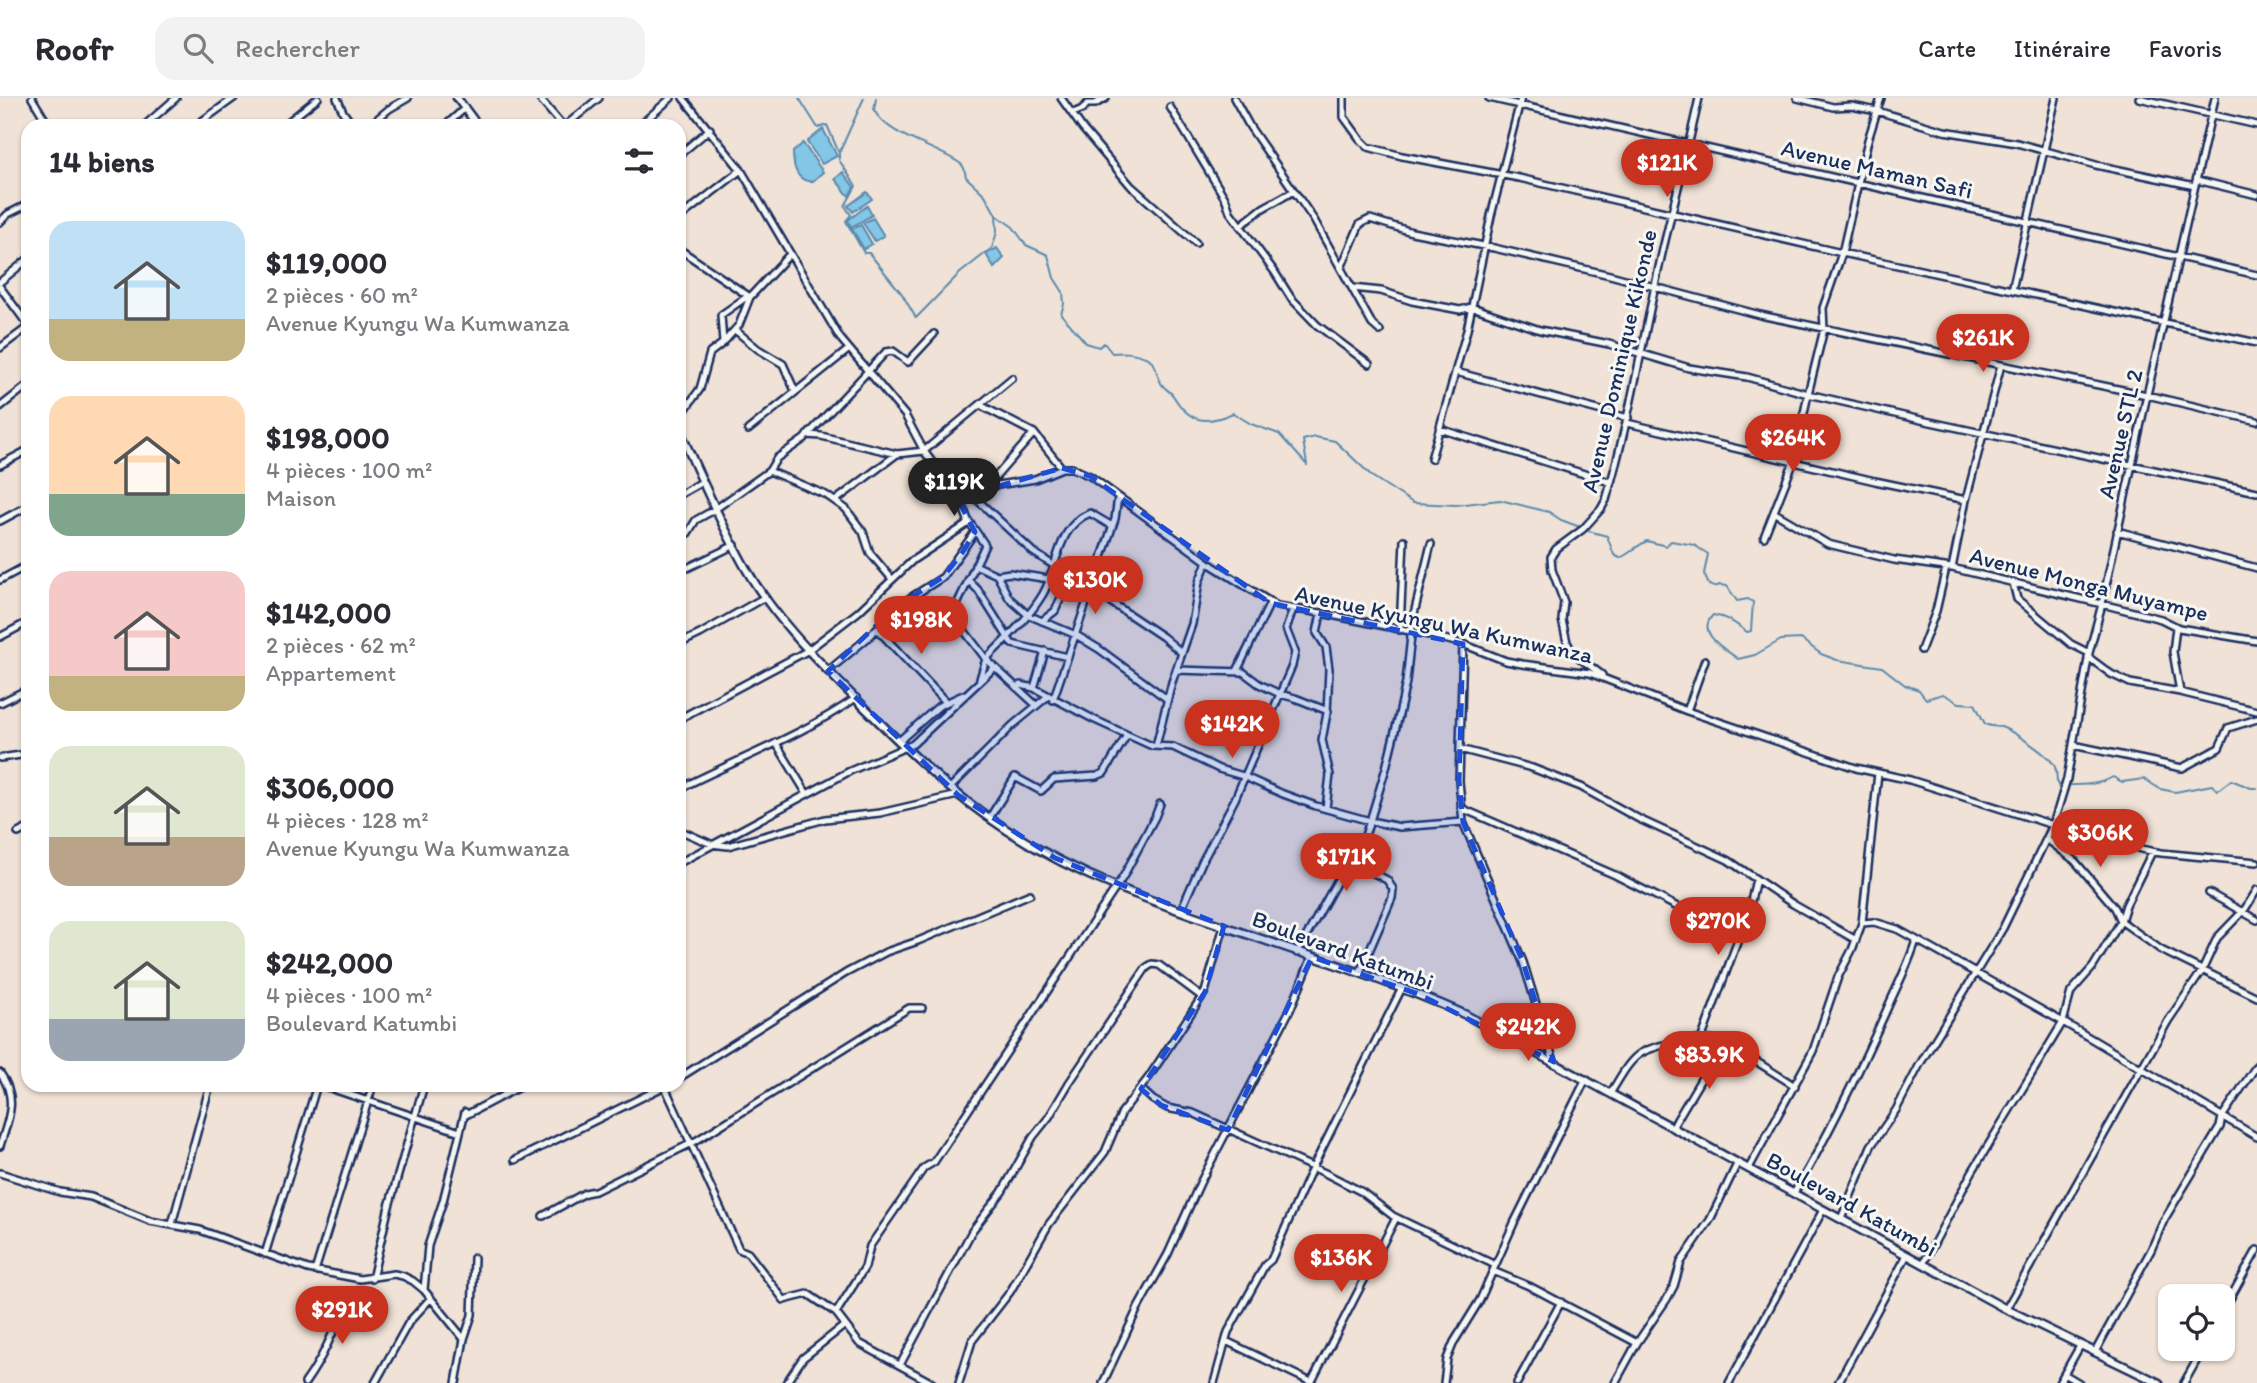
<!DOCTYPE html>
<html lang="fr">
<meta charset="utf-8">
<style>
body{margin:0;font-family:Itim,sans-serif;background:#f2f2f3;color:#2b2b33;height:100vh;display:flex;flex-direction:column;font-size:26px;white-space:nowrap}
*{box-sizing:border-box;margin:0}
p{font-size:23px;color:#7c7c81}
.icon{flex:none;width:38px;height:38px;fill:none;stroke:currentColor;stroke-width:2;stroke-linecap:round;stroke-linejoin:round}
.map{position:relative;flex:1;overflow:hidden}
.details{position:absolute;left:21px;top:21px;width:665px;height:973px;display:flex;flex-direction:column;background:#fff;border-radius:21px;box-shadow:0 2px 5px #0004}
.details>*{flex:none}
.tools{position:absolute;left:2158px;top:1186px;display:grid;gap:14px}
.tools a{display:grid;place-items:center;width:77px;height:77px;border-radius:14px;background:#fff;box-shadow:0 2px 5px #0004;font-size:35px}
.price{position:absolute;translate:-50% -60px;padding:0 16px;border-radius:24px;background:#c8321e;color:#fff;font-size:23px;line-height:46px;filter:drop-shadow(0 2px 4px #0008)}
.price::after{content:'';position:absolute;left:50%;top:42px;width:21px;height:16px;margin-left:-10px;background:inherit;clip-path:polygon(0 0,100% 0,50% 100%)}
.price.current{background:#222;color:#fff}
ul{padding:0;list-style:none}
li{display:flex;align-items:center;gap:21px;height:175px;padding:0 28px}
li span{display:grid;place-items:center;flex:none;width:196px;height:140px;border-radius:21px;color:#555}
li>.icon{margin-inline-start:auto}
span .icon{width:84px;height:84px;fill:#fffc;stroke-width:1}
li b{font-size:30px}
h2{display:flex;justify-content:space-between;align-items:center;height:84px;padding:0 28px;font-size:30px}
header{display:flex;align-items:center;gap:42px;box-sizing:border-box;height:98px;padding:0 35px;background:#fff;border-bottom:2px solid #e1e1e2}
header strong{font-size:33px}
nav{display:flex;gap:38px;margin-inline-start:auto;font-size:24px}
.search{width:490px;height:63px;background:#f2f2f3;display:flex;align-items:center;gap:18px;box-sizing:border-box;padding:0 24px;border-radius:21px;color:#7c7c81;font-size:26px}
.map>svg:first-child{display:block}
.water{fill:#84c6e5;stroke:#5a8aaf;stroke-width:2}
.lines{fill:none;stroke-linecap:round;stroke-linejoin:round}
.stream{stroke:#5a8aaf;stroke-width:2}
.minor-casing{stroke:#1b2f5e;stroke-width:10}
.tertiary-casing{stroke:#1b2f5e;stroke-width:11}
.minor{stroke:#f6f6f2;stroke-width:5}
.tertiary{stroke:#f6f6f2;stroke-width:6}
.marked{fill:#1d4ed8;fill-opacity:0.2;stroke:#1d4ed8;stroke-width:5;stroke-dasharray:14 9;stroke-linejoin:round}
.labels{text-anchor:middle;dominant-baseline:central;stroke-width:6;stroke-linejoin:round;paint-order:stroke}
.street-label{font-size:23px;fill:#1b2f5e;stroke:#f6f6f2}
</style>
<header>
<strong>Roofr</strong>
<div class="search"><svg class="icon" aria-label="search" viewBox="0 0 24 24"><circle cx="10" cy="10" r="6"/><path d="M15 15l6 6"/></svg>Rechercher</div>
<nav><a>Carte</a><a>Itinéraire</a><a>Favoris</a></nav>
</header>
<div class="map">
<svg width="2257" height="1285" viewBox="0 0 2257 1285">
<rect width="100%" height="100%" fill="#f0e2d6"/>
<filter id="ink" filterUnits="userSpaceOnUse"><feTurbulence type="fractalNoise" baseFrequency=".0143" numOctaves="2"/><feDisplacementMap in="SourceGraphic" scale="14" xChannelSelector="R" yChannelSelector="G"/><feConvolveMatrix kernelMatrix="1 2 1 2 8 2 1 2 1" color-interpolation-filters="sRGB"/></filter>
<g filter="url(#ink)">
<!-- water -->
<path class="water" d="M823 31 837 58 822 66 807 44Z
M803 45 823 74 813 83C796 85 793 67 793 54Z
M843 74 854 89 849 98 835 81Z
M867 94 872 101 853 114 848 108Z
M867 108 872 117 851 129 848 122Z
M873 120 884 138 875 143 863 125Z
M861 127 872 146 864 151 852 131Z
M997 150 1004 160 994 170 986 156Z"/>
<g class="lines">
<!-- stream -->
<path class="stream" d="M799 0 818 30 827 27 839 55V62L856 88 845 108 851 117 846 123 864 155H869L902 196 916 220 959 176 992 150 997 134 996 117
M876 0 874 12C887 38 936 48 961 66L964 70 966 79 985 97 996 117 1013 129 1026 147 1048 157 1054 180 1063 194 1064 206 1061 216 1086 245 1099 249 1104 245 1112 255C1127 254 1133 254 1148 260 1153 262 1158 277 1160 283 1162 290 1170 292 1174 299 1190 325 1206 327 1233 315L1251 326 1279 336 1307 367 1303 342 1315 339 1335 343 1373 379 1413 405 1456 407 1500 402 1549 414 1561 422 1580 429
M840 53 864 0
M1585 432 1607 438 1614 457 1620 460C1631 455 1636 448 1647 443L1666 448 1671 443 1694 447 1708 456 1704 476 1709 487 1714 489 1720 487 1727 488 1737 503 1748 501 1753 504 1751 533 1747 534C1736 526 1728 519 1713 517 1695 535 1725 551 1738 561L1755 557 1781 542 1801 541 1821 556 1837 562 1882 569 1905 587 1919 592 1926 601 1943 596 1959 605 1975 606 1985 626C1991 629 1995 628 2001 629 2013 633 2051 658 2055 669 2058 676 2055 682 2059 690L2062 689
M2067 687C2083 687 2099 687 2113 679L2122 684 2144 681 2160 691 2175 694 2212 687 2218 692 2231 682 2251 690H2257"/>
<defs>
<path id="minor" d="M32 0 49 28
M337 0 343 14 353 28
M539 0 563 28
M683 0 741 72 840 240 905 317 924 353 962 406 968 422 985 447 954 513 956 522 986 561 980 581
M1061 0 1083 31 1131 88 1196 145
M1234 0 1250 29 1314 122 1372 226 1380 233
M1344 0V19L1360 41 1368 49 1402 58 1519 80 1842 155 2257 245
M1489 0 2257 177
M1797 0 1833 9 1851 8 1877 13 1944 33 2017 45 2096 67 2195 88
M2139 0 2257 27
M1170 9 1226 102 1230 114 1274 173 1291 200 1317 227 1369 266
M1073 15 1083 11 1087 6H1095L1106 0
M144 28 176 0
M195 28 234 0
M283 28 318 0
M369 28 389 11 408 0
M445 28 464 11
M565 28 599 0
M639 28 671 0
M679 57 710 31
M2197 82 2257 97
M679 120 741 72
M0 124 8 116 28 106
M1240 128 1263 110 1294 93
M679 151 750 199
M1341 170 1360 126 1370 121 1412 134 1494 150 1610 177 1760 217 2147 297 2257 323
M0 184 28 161
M0 189 28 227
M1352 190 1381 193 1412 203 1460 212 1472 209 1540 232 1609 246 1689 270 1747 279 1808 296 1921 322 2257 394
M2012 192 2056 0
M735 232 758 251 783 266 795 293
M723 245 721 217 748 198
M0 250 28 229
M2001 267 1966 402 1952 470 2102 506 2161 521 2179 530 2257 543
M1456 274 1628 320
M980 307 1034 335 1062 370
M0 309 28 287
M679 320 700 291 710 255 723 245 739 227 750 199 790 156
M1627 325 1875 383 1966 402
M1440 331 1610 384
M748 332 848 252
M807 337 821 338 897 356 924 353 1012 280
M1431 361 1467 232 1491 118 1521 0
M0 367 28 352
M769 373 826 397 846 411 863 434 870 455 892 481
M986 390 1034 335
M954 394 971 396 992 388 1035 381 1062 370H1072L1090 378 1213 468 1277 508 1321 515 1429 537 1463 546 1506 563 1522 566 1590 575 1687 613 1856 670 1910 682 2053 727 2085 732 2141 751 2161 755 2257 764
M971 396 1033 454 1053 467
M679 397 702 384
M835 403 897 356
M1775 415 1828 446 1894 462 1952 470
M0 423 28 408
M2117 433 2257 470
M679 439 688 435 696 422 714 412 769 373 777 360 804 341 886 254 893 253 908 264 934 236
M1764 439 1794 363 1808 296 1824 231 1823 210 1842 155 1868 42 1881 0
M975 467 997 477 1010 475 1049 481
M679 474 735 447
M997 477 1009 500 1028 517 1076 537 1099 551 1167 601
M1050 477 1091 491 1163 539 1182 555
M0 482 28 467
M968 482 978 492 1012 546 1068 559
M2013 485 2017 501 2071 546 2089 555
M1321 515 1317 535 1326 549 1329 571 1327 615 1322 642 1330 677 1326 710
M1042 523 1055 513 1068 484
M2176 529 2173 554 2180 594
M877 531 946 604
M1400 532 1404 442
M0 539 28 524
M679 546 700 536 765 499
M1463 546 1459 683 1463 724 1523 864 1554 964
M1921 552 1936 513 1946 470
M2088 559 2111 576 2130 585 2180 594 2257 613
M1176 572 1243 574 1259 586 1280 596 1295 600 1328 613
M828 573 870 538 896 509 943 479 975 434
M1237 573 1270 505
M1602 577 1572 554 1567 544 1562 522 1564 504 1552 472 1551 459 1556 451 1583 431 1601 411 1606 402C1630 320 1644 235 1663 151 1675 101 1688 51 1699 0
M1016 589 1021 587 1034 590 1095 622 1152 648 1173 649 1219 671 1243 678 1283 696 1316 708 1370 723 1400 729 1463 724
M1034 590 1045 553
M1053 602 1115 421 1118 399
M0 605 28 591
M1036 607 986 561C1007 540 1028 521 1043 496 1059 468 1056 429 1090 415L1112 428
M1687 613 1705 562
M679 621 807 553 858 514 913 462 966 427 968 422
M899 643 939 608 963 597
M776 645 807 696
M2073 647 2182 670 2219 650 2228 630 2257 621
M1156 648 1172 584 1192 526 1199 484 1207 464
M1460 651 1532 670 1581 689 1639 721 1728 762 1793 806 1856 842
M0 660 28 656
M950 690 1013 627 1047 599
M679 691C738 661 801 638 856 600
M1461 710 1615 777 1697 819 1740 837
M990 719 1015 679 1041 693 1054 681 1097 678 1104 675 1127 637
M679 732 711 746 728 748 825 721 880 715 958 697
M18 735 28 730
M2048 742 2074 762 2115 810 2121 823 2161 852 2257 899
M1349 762 1387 782 1393 791 1392 800 1360 874
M679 765 850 673 913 646 994 570
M2209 795 2257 822
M1181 812 1202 764 1235 701 1292 568 1295 554 1286 531 1293 511
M1862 825 1874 824 1897 831 2063 924 2257 1039
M1297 855 1346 767 1363 743 1370 723 1386 670 1399 617 1406 584 1413 520 1431 446
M1701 942 1749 812 1756 781
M0 975C19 1001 8 1022 0 1048
M679 980 846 875 886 854 918 843 1030 796
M321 987 460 1034
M665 989 739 1151 748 1155 784 1202 808 1196 836 1215 859 1245 932 1285
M1141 991 1153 1002 1167 1010 1193 1015 1325 1075 1362 1094 1393 1118 1495 1167
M1611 994C1619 982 1628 963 1641 955 1660 945 1707 937 1727 945L1795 988
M464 1018 523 987
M1672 1030 1723 944
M515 1062 667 987
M1749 1070 1813 953 1838 879 1852 852 1862 825 1878 675
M0 1075 60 1094 91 1099 150 1123 200 1132 308 1171 360 1181 394 1176 403 1178 413 1183 424 1192 464 1241
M1794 1095C1829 1037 1859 974 1887 911 1897 888 1909 866 1916 842
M543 1118 585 1095 595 1093 694 1044 909 910H922
M1841 1121 1871 1048 1896 1012 1920 966 2003 830 2053 727 2067 681 2089 555 2102 506 2147 297 2215 0
M172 1126 210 987
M265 1156 317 987
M1923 1166 1972 1074 2063 924 2071 894 2093 869 2121 823 2126 807 2152 754
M315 1173 373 987
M1493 1173 1529 1188 1637 1245
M372 1181 388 1112 424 987
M424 1192 428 1148 443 1103 465 1014
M2006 1211 2168 923 2202 873 2217 840 2245 811 2257 792
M836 1215 865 1169 870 1148 924 1070 934 1064 1123 779 1155 719 1160 706
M2222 1215 2257 1152
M1226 1243 1311 1284
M2095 1254 2151 1152 2164 1122 2220 1029 2222 1019 2257 967
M900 1267 972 1133 1002 1094 1033 1039 1049 1019 1069 985 1146 870 1152 866 1159 867 1202 899
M2064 1276 2079 1285
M305 1285C325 1257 336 1227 349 1196
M375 1285 409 1224 431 1200
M456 1285 464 1241 472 1217 474 1160
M786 1285 803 1260 845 1227
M959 1285 972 1243 1010 1194 1049 1126 1105 1054 1122 1014 1149 979 1199 903 1205 894 1224 828
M1103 1285 1138 1210 1168 1156 1200 1085 1290 912 1312 859
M1214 1285 1228 1234 1265 1167 1271 1162 1308 1079 1402 890
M1311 1285 1396 1120
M1444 1285 1447 1261 1454 1244 1480 1202 1514 1125 1586 981
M1517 1285 1561 1204
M1615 1285 1637 1245 1667 1201 1674 1188 1681 1164 1710 1122 1737 1066
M1729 1285 1823 1112
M1838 1285 1907 1157
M2059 1285 2080 1248
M2184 1285 2203 1251"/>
<path id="tertiary" d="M457 0 478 28
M679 331C700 378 720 424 745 469 774 520 816 561 857 602 887 632 917 662 949 689 999 731 1057 765 1117 789 1231 835 1351 866 1464 916L2006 1211 2159 1285"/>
</defs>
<!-- minor casing -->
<use href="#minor" class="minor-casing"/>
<!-- tertiary casing -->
<use href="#tertiary" class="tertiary-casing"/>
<!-- minor -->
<use href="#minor" class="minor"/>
<!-- tertiary -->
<use href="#tertiary" class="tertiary"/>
</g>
</g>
<!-- marked area -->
<path class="marked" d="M1062 370 1090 378 1270 505 1463 546 1459 683 1463 724 1523 864 1554 964 1418 896 1312 859 1228 1032 1161 1007 1141 991 1205 894 1224 828 1055 760 958 697 828 573 896 509 943 479 962 455 975 434 954 394 971 396Z"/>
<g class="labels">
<!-- street labels -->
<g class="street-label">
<text transform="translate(1877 71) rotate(13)">Avenue Maman Safi</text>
<text transform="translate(1619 263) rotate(-77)">Avenue Dominique Kikonde</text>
<text transform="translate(2120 336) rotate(-77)">Avenue STL 2</text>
<text transform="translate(2089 486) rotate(14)">Avenue Monga Muyampe</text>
<text transform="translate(1444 526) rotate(12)">Avenue Kyungu Wa Kumwanza</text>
<text transform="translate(1343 852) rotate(20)">Boulevard Katumbi</text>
<text transform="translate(1852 1106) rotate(29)">Boulevard Katumbi</text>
</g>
</g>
</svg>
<div class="tools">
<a><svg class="icon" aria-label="locate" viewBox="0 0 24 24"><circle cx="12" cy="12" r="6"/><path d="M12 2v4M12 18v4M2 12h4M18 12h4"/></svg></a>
</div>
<b class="price" style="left:1667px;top:101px">$121K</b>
<b class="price" style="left:1983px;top:276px">$261K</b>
<b class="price" style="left:1793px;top:376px">$264K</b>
<b class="price current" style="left:954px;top:420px">$119K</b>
<b class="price" style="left:1095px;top:518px">$130K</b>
<b class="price" style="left:921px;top:558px">$198K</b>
<b class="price" style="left:1232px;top:662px">$142K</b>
<b class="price" style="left:2100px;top:771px">$306K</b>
<b class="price" style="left:1346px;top:795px">$171K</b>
<b class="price" style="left:1718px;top:859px">$270K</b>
<b class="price" style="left:1528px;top:965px">$242K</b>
<b class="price" style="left:1709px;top:993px">$83.9K</b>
<b class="price" style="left:1341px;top:1196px">$136K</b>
<b class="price" style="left:342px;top:1248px">$291K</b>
<section class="details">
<h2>14 biens<svg class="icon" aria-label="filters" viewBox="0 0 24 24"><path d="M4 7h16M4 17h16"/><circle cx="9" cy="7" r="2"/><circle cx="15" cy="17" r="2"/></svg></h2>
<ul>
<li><span style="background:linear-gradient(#bfe0f5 70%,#c2b280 0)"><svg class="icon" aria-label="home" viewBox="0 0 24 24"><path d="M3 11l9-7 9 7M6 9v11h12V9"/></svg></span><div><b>$119,000</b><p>2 pièces · 60 m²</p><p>Avenue Kyungu Wa Kumwanza</p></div></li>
<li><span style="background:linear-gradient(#ffd9b3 70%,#7fa58c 0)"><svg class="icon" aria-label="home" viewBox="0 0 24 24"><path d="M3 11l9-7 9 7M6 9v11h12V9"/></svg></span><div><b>$198,000</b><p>4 pièces · 100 m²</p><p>Maison</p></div></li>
<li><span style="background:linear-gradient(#f6c9c9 75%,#c2b280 0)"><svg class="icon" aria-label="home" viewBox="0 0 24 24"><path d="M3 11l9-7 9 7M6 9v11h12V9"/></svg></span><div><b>$142,000</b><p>2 pièces · 62 m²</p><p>Appartement</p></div></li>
<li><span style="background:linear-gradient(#dfe7d0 65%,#b9a48a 0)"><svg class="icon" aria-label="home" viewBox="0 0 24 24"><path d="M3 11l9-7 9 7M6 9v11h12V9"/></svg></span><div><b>$306,000</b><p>4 pièces · 128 m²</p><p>Avenue Kyungu Wa Kumwanza</p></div></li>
<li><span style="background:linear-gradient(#dfe7d0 70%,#9aa5b1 0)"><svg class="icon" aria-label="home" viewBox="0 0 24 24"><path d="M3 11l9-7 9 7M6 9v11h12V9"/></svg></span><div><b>$242,000</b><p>4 pièces · 100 m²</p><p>Boulevard Katumbi</p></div></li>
</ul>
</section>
</div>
